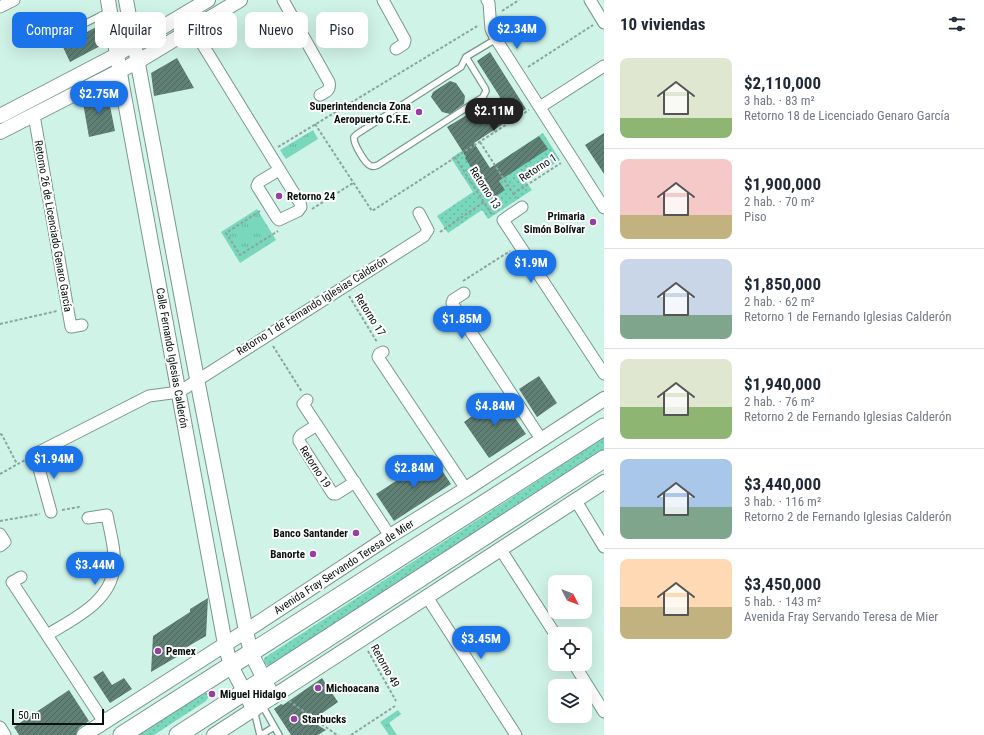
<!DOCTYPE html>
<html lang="es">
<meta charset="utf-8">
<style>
body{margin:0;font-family:"Roboto Condensed",sans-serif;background:#f2f2f3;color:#1f2937;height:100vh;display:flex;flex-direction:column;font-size:15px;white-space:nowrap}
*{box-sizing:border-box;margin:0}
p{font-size:13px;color:#747a83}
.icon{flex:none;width:22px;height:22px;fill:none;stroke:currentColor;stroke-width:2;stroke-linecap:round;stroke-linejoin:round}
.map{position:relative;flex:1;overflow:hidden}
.sheet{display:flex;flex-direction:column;background:#fff;width:380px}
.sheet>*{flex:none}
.top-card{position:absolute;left:12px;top:12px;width:380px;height:36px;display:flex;gap:8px}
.needle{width:26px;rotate:132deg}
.tools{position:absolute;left:548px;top:575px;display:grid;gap:8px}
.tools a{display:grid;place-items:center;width:44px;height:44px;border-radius:8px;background:#fff;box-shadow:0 4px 16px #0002;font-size:20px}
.scale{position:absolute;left:12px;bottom:10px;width:92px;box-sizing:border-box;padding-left:4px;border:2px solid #05110d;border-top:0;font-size:11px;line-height:14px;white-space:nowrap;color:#05110d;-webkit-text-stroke:3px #fff;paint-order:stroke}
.price{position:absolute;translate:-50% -34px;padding:0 9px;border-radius:14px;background:#1a73e8;color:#fff;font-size:13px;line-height:26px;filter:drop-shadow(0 1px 2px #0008)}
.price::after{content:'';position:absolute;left:50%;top:24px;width:12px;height:9px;margin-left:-6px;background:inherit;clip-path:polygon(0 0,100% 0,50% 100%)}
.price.current{background:#222;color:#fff}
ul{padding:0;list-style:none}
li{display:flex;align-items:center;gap:12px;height:100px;padding:0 16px}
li+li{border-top:1px solid #e0e1e3}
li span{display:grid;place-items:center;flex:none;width:112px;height:80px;border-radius:8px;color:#555}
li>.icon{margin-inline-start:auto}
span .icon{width:48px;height:48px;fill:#fffc;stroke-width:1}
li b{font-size:17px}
h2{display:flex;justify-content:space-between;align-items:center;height:48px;padding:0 16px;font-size:17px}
.pill{padding:0 14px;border-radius:8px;background:#fff;box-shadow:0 4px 16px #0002;font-size:14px;line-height:36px}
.pill.current{background:#1a73e8;color:#fff}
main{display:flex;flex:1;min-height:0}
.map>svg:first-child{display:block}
.grass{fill:url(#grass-tufts)}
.garden{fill:url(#garden-dots)}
.building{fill:url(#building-hatch)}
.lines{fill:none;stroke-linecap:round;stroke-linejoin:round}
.service-casing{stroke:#77988d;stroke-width:8}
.minor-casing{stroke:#77988d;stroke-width:13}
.tertiary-casing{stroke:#77988d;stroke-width:16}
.primary-casing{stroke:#77988d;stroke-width:19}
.path{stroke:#8aa59c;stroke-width:2;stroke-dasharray:3 2;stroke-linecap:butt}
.service{stroke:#fff;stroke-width:5.5}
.minor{stroke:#fff;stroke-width:11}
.tertiary{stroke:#fff;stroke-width:14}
.primary{stroke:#fff;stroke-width:17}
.poi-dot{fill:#983ca6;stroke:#fff;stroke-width:1.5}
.labels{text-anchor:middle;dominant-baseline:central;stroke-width:4;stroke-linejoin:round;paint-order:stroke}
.poi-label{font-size:11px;font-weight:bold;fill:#05110d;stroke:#fff;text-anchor:start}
.street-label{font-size:11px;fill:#05110d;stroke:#fff}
</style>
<main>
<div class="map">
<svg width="604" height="735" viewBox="0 0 604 735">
<defs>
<pattern id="grass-tufts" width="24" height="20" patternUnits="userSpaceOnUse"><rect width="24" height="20" fill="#79d8bc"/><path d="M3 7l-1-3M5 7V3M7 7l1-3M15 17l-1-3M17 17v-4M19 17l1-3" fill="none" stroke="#67b8a0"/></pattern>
<pattern id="garden-dots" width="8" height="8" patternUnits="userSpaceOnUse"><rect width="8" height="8" fill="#79d8bc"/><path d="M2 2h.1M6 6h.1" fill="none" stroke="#67b8a0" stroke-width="1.8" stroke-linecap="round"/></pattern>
<pattern id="building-hatch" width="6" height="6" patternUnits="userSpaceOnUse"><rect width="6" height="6" fill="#608075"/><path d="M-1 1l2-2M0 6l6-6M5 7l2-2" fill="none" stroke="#4d675e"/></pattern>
</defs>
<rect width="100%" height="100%" fill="#d0f3e7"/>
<!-- grass -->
<path class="grass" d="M313 130 318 139 286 159 280 150Z
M257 209 276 240 240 263 221 232Z
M398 710 401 714 389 723 397 735H389L380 722Z"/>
<!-- garden -->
<path class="garden" d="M543 133 560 160 526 182 532 190 488 219 482 210 448 233 437 216 473 192 451 158 474 143 490 168Z
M604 438V451L274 667 268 666 264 663V658Z
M202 693H207L208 698 206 701 154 735H138Z"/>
<!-- building -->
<path class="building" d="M102 24 105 36 100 46 70 62 62 45Z
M490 52 526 109 474 143 490 168 539 136 548 149 499 181 505 190 492 199 465 158 466 157 447 127 475 110 481 119 500 97 477 61Z
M177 58 194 88 154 96 151 73Z
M450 81 456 83 465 96 464 104 450 114 442 112 431 97 433 92Z
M107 91 115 131 89 137 83 103Z
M604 133V174L585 145Z
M539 376 557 403 537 417 519 389Z
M500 396 526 434 489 458 464 422Z
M433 457 451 484 394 521 376 494Z
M208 598 206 636 180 651V655L151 672 153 636 190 612V609Z
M103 671 112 685 124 678 132 689 110 703 93 677Z
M322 678 338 702 311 721 326 730 318 735H291L274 709 281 704 283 705Z
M69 690 89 721 79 728 76 735H19L14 727Z"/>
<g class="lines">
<defs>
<path id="service" d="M74 29 110 11
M466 57 485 88 486 91 483 97 378 165C375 166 374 167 371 166 365 164 353 143 354 137L357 134 461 67 466 57 496 39
M262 705 279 735
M254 710 260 735
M261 735 274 727"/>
<path id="minor" d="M283 0 329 82C331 90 326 92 320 95
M383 0 405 40 404 44 396 49
M487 0 489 3 491 29 496 39 604 208
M590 0 604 23
M0 7 14 0
M193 29 300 203 301 207 298 211 279 220 277 218 257 186 259 182 279 170
M540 107 604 66
M34 115 71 327 82 325
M522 207 503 220 604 374
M464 293 453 300 452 303 541 439
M383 352 379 354 378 357 466 489
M307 400 303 404 390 536
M317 425 301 435 299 438V441L331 491 333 494H336L355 482
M576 501 604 547
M51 512 35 454 149 396 179 392 424 236 428 230 419 213
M0 534 5 542 0 546
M501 550 555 634
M21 577 12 582 104 722
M427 597 516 735
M47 635C73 619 111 602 114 567 116 551 110 532 107 515L88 518
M574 664 604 712
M0 727 5 735"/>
<path id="tertiary" d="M108 0 122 85 225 644 231 666 254 710
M126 0 197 379 246 631 251 653 273 697
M0 116 111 58 208 0
M0 132 137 62 240 0
M84 735 246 631 390 536 466 489 604 399
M214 735 604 482"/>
<path id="primary" d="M122 735 604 427
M178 735 604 459"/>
</defs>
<!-- service casing -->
<use href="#service" class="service-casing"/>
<!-- minor casing -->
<use href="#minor" class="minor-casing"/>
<!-- tertiary casing -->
<use href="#tertiary" class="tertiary-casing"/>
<!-- primary casing -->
<use href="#primary" class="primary-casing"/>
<!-- path -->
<path class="path" d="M502 11 519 0
M528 67 593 25
M315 124 372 211 529 110
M480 142 516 198
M278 147 479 25
M455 157 492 215
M513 194 561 163
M312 209 353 183
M260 211 226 233 240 255 278 231
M440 232 484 202
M463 281 510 251
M349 296 377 342
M0 324 57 311
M273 346 302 392
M0 434 2 435 17 464
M0 474 25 460
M62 510 79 507 81 509
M0 521 40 514
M368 651 396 701
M289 701 337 735
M351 735 395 706"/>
<!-- service -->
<use href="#service" class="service"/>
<!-- minor -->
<use href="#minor" class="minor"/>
<!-- tertiary -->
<use href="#tertiary" class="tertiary"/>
<!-- primary -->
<use href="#primary" class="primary"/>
</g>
<!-- markers -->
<g class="poi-dot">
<circle cx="419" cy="112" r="4"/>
<circle cx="279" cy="196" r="4"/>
<circle cx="593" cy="222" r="4"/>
<circle cx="356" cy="533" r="4"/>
<circle cx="313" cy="554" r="4"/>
<circle cx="158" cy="651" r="4"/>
<circle cx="318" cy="688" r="4"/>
<circle cx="212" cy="694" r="4"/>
<circle cx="294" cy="719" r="4"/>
</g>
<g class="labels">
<!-- poi labels -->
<g class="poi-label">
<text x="411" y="106" text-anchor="end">Superintendencia Zona<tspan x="411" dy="13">Aeropuerto C.F.E.</tspan></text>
<text x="287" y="196">Retorno 24</text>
<text x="585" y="216" text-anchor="end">Primaria<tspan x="585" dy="13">Simón Bolívar</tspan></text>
<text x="348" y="533" text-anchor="end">Banco Santander</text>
<text x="305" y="554" text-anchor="end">Banorte</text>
<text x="166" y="651">Pemex</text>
<text x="326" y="688">Michoacana</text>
<text x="220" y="694">Miguel Hidalgo</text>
<text x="302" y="719">Starbucks</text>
</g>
<!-- street labels -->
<g class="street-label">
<text transform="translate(538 168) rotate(-33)">Retorno 1</text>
<text transform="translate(485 188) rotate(57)">Retorno 13</text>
<text transform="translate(53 226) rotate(80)">Retorno 26 de Licenciado Genaro García</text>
<text transform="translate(312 306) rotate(-32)">Retorno 1 de Fernando Iglesias Calderón</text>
<text transform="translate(370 315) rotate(58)">Retorno 17</text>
<text transform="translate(172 358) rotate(80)">Calle Fernando Iglesias Calderón</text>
<text transform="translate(315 467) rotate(57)">Retorno 19</text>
<text transform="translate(344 567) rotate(-33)">Avenida Fray Servando Teresa de Mier</text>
<text transform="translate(385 666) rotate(61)">Retorno 49</text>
</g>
</g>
</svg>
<div class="tools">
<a><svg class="needle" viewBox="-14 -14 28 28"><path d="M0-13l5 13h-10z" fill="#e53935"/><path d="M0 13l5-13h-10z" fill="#747a83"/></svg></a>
<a><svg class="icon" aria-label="locate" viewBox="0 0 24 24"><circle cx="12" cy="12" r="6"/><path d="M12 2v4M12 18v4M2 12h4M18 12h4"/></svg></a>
<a><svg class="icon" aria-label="layers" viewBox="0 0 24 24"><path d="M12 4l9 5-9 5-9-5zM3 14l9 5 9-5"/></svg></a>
</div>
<div class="scale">50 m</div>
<b class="price" style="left:517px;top:50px">$2.34M</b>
<b class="price" style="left:99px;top:115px">$2.75M</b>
<b class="price current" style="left:494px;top:132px">$2.11M</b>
<b class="price" style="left:531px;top:284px">$1.9M</b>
<b class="price" style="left:462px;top:340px">$1.85M</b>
<b class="price" style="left:495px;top:427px">$4.84M</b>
<b class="price" style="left:54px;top:480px">$1.94M</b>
<b class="price" style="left:414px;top:489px">$2.84M</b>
<b class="price" style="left:95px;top:586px">$3.44M</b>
<b class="price" style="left:481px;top:660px">$3.45M</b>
<div class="top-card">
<a class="pill current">Comprar</a>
<a class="pill">Alquilar</a>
<a class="pill">Filtros</a>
<a class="pill">Nuevo</a>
<a class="pill">Piso</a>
</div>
</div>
<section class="sheet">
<h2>10 viviendas<svg class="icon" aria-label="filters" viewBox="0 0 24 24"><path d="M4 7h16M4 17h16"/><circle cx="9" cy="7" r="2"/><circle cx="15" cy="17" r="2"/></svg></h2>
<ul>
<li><span style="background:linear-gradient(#dfe7d0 75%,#8fb573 0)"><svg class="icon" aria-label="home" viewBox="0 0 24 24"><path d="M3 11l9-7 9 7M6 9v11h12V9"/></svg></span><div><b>$2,110,000</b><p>3 hab. · 83 m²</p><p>Retorno 18 de Licenciado Genaro García</p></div></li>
<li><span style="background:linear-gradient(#f6c9c9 70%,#c2b280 0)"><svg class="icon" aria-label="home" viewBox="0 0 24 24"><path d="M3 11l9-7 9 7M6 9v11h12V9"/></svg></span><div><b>$1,900,000</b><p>2 hab. · 70 m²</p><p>Piso</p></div></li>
<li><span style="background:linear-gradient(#c9d6e8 70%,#7fa58c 0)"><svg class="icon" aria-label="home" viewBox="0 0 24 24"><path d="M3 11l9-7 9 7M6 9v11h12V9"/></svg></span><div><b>$1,850,000</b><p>2 hab. · 62 m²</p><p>Retorno 1 de Fernando Iglesias Calderón</p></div></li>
<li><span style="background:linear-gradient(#dfe7d0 60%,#8fb573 0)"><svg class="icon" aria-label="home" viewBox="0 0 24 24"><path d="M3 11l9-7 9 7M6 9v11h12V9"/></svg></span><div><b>$1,940,000</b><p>2 hab. · 76 m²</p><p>Retorno 2 de Fernando Iglesias Calderón</p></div></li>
<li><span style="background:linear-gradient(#a9c7e8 60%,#7fa58c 0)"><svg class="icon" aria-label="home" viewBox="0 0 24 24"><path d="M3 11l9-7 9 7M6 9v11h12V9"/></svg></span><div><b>$3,440,000</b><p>3 hab. · 116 m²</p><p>Retorno 2 de Fernando Iglesias Calderón</p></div></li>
<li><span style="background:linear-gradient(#ffd9b3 60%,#c2b280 0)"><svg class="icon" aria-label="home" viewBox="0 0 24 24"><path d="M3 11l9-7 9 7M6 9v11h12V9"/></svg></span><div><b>$3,450,000</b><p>5 hab. · 143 m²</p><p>Avenida Fray Servando Teresa de Mier</p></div></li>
</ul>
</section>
</main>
